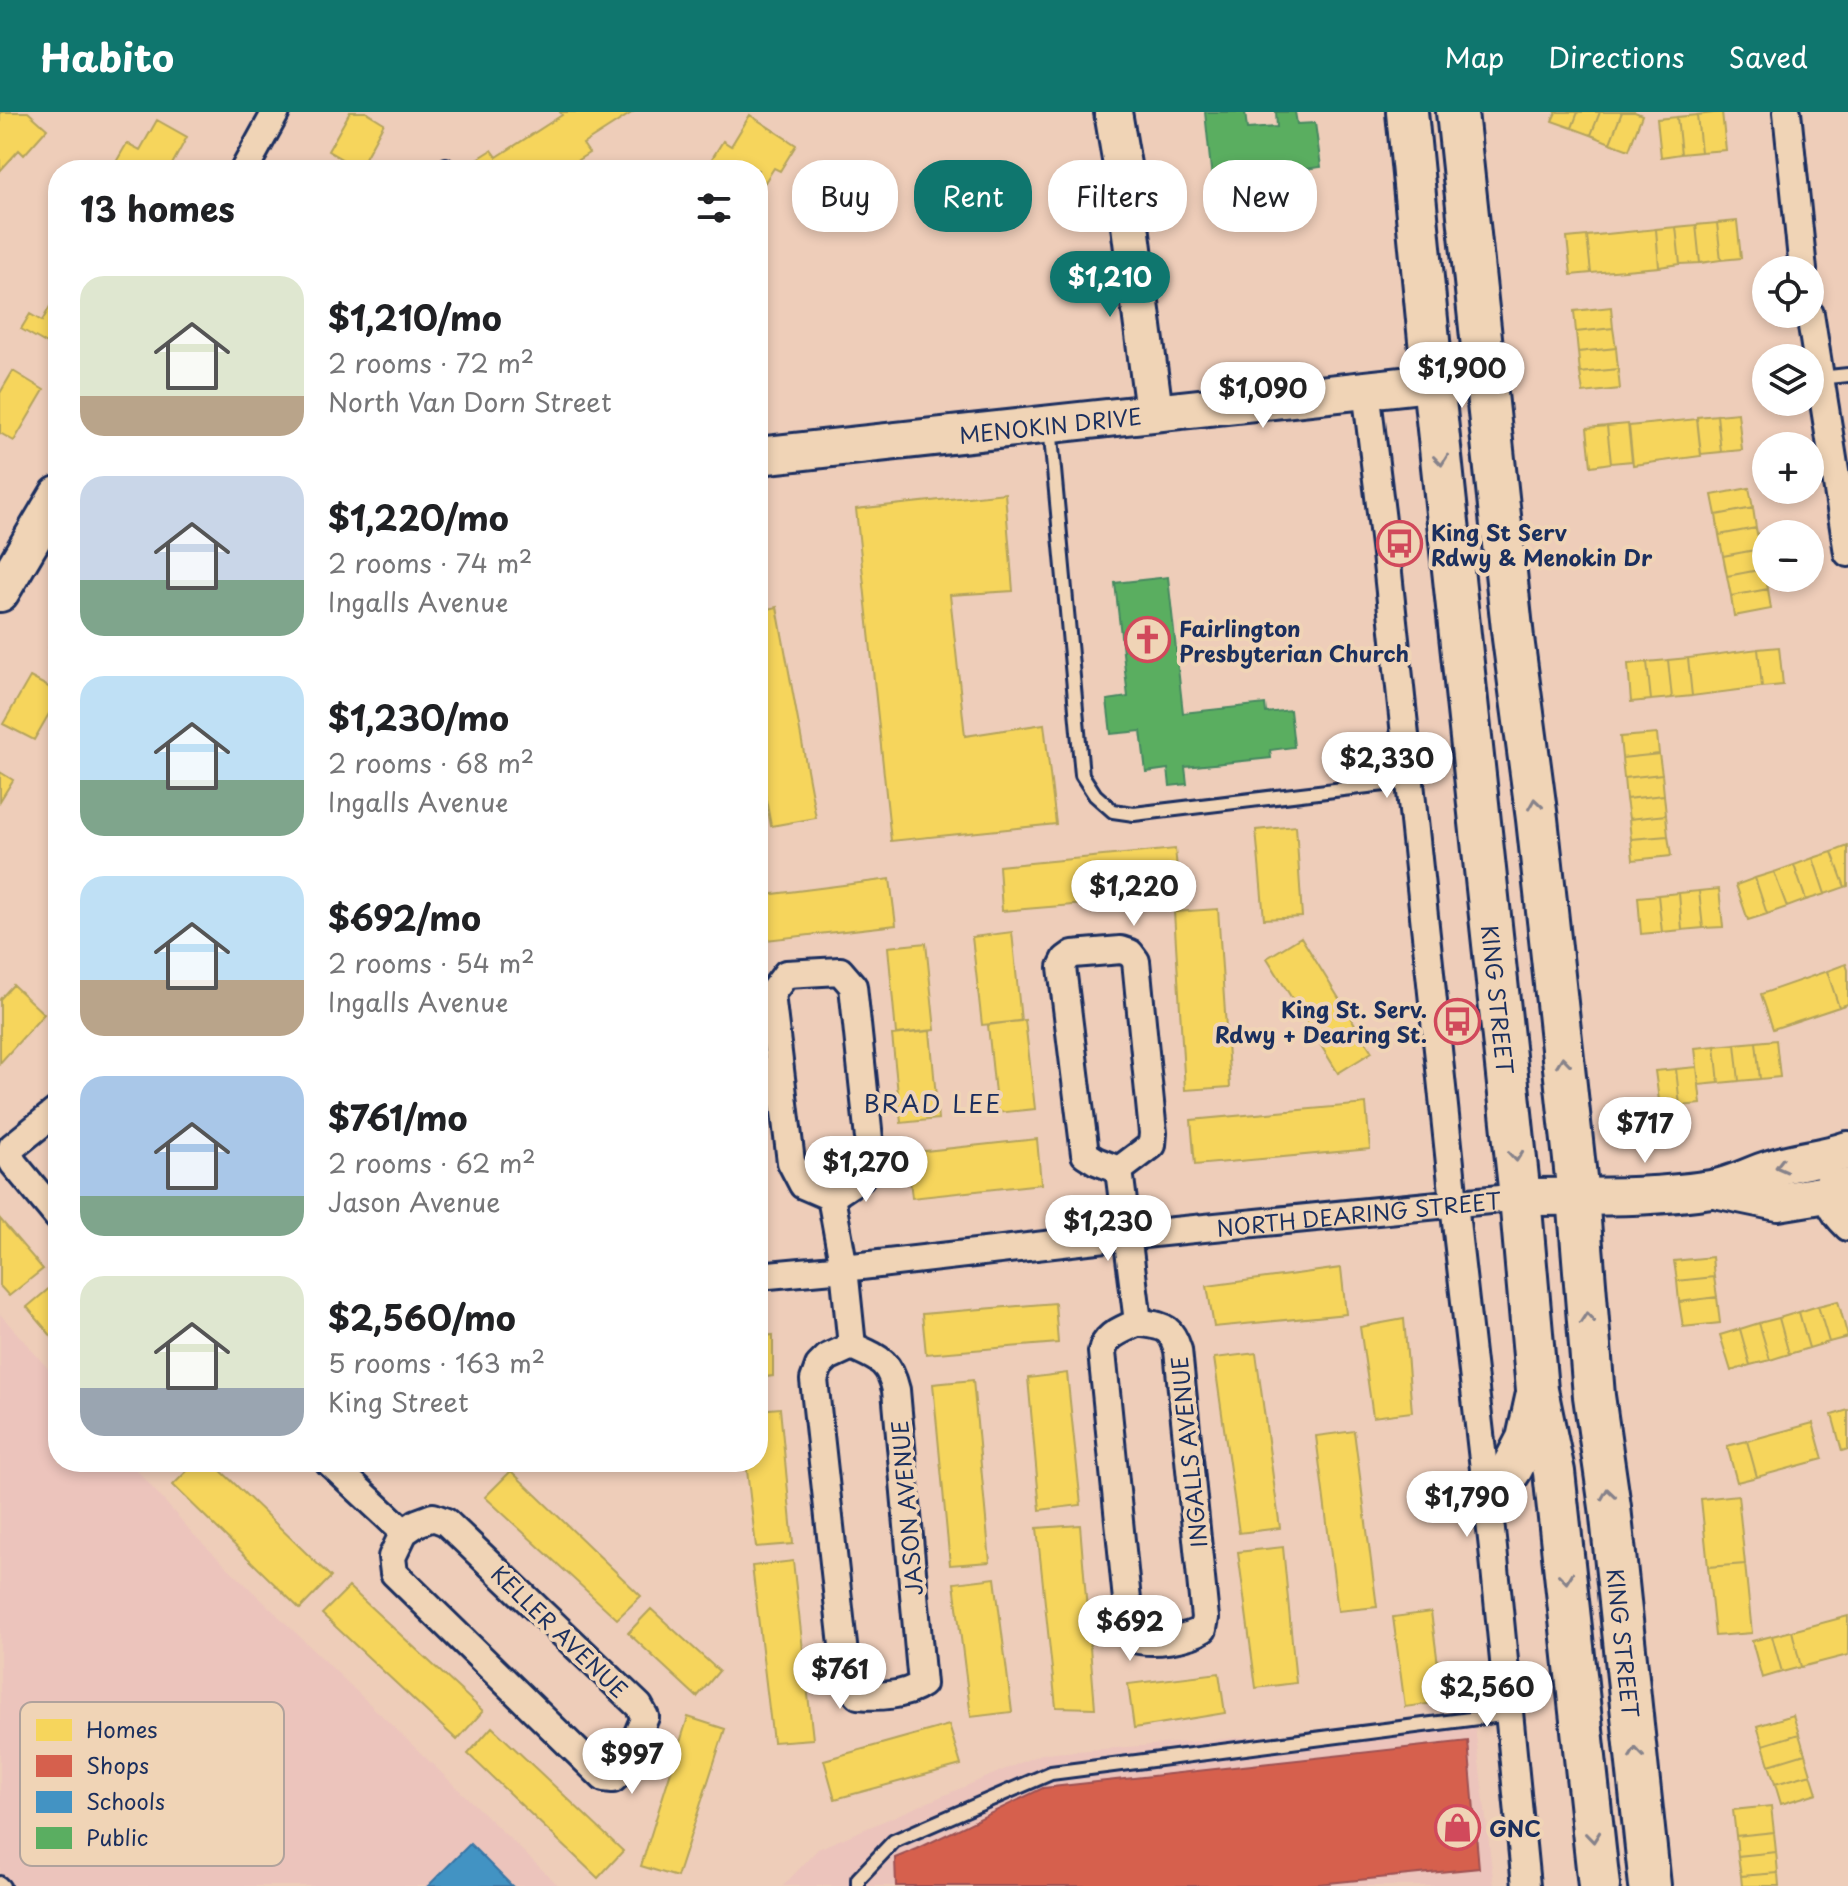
<!DOCTYPE html>
<meta charset="utf-8">
<style>
body{margin:0;font-family:"Playpen Sans",sans-serif;background:#f6f6f6;color:#202124;height:100vh;display:flex;flex-direction:column;font-size:30px;white-space:nowrap}
*{box-sizing:border-box;margin:0}
p{font-size:26px;color:#757577}
.icon{flex:none;width:44px;height:44px;fill:none;stroke:currentColor;stroke-width:2;stroke-linecap:round;stroke-linejoin:round}
.map{position:relative;flex:1;overflow:hidden}
.side{position:absolute;left:48px;top:48px;width:720px;height:1312px;display:flex;flex-direction:column;background:#fff;border-radius:32px;box-shadow:0 4px 12px #0003}
.side>*{flex:none}
.hud{position:absolute;left:792px;top:48px;width:760px;height:72px;display:flex;gap:16px}
.buttons{position:absolute;left:1752px;top:144px;display:grid;gap:16px}
.buttons a{display:grid;place-items:center;width:72px;height:72px;border-radius:50%;background:#fff;box-shadow:0 4px 12px #0003;font-size:40px}
.price{position:absolute;translate:-50% -68px;padding:0 18px;border-radius:28px;background:#fff;color:#222;font-size:26px;line-height:52px;filter:drop-shadow(0 2px 4px #0008)}
.price::after{content:'';position:absolute;left:50%;top:48px;width:24px;height:18px;margin-left:-12px;background:inherit;clip-path:polygon(0 0,100% 0,50% 100%)}
.price.active{background:#0f766e;color:#fff}
ul{padding:0;list-style:none}
li{display:flex;align-items:center;gap:24px;height:200px;padding:0 32px}
li span{display:grid;place-items:center;flex:none;width:224px;height:160px;border-radius:24px;color:#555}
li>.icon{margin-inline-start:auto}
span .icon{width:96px;height:96px;fill:#fffc;stroke-width:1}
li b{font-size:34px}
h2{display:flex;justify-content:space-between;align-items:center;height:96px;padding:0 32px;font-size:34px}
.pill{padding:0 28px;border-radius:32px;background:#fff;box-shadow:0 4px 12px #0003;font-size:28px;line-height:72px}
.pill.active{background:#0f766e;color:#fff}
header{display:flex;align-items:center;gap:48px;box-sizing:border-box;height:112px;padding:0 40px;background:#0f766e;color:#fff}
header strong{font-size:38px}
nav{display:flex;gap:44px;margin-inline-start:auto;font-size:28px}
.map>svg:first-child{display:block}
.built{fill:#ecc4bc}
.homes{fill:#f6d55c;stroke:#b4a35d;stroke-width:2}
.shops{fill:#d6604d;stroke:#9e5152;stroke-width:2}
.schools{fill:#4393c3;stroke:#3775a5;stroke-width:2}
.public{fill:#5aae61;stroke:#478860;stroke-width:2}
.lines{fill:none;stroke-linecap:round;stroke-linejoin:round}
.lane-casing{stroke:#1b2f5e;stroke-width:18}
.street-casing{stroke:#1b2f5e;stroke-width:32}
.secondary-casing{stroke:#1b2f5e;stroke-width:42}
.primary-casing{stroke:#1b2f5e;stroke-width:46}
.lane{stroke:#f0d4b6;stroke-width:12}
.street{stroke:#f0d4b6;stroke-width:26}
.secondary{stroke:#f0d4b6;stroke-width:36}
.primary{stroke:#f0d4b6;stroke-width:40}
.oneway{stroke:#86828a}
.labels{text-anchor:middle;dominant-baseline:central;stroke-width:8;stroke-linejoin:round;paint-order:stroke}
.street-label{font-size:22px;fill:#1b2f5e;stroke:#f0d4b6}
.poi-label{font-size:22px;font-weight:bold;fill:#1b2f5e;stroke:#f0d4b6;text-anchor:start}
.neighbourhood-label{font-size:24px;letter-spacing:2px;fill:#1b2f5e;stroke:#f0d4b6}
.key{fill:#f0d4b6;stroke:#b0a29c;stroke-width:2}
.key-label{font-size:22px;fill:#1b2f5e}
</style>
<header>
<strong>Habito</strong>
<nav><a>Map</a><a>Directions</a><a>Saved</a></nav>
</header>
<div class="map">
<svg width="1848" height="1774" viewBox="0 0 1848 1774">
<rect width="100%" height="100%" fill="#eecdb9"/>
<filter id="ink" filterUnits="userSpaceOnUse"><feTurbulence type="fractalNoise" baseFrequency=".0125" numOctaves="2"/><feDisplacementMap in="SourceGraphic" scale="16" xChannelSelector="R" yChannelSelector="G"/><feConvolveMatrix kernelMatrix="1 2 1 2 8 2 1 2 1" color-interpolation-filters="sRGB"/></filter>
<g filter="url(#ink)">
<!-- built -->
<path class="built" d="M0 1202 58 1268V1350H130L194 1423 559 1774H0Z
M1474 1607 1494 1774H783L818 1737 1041 1642Z"/>
<!-- homes -->
<path class="homes" d="M0 0H28L47 17 24 43 19 38 0 59Z
M350 0H366L384 11 359 57 328 39Z
M560 0H633L583 32 589 41 562 58H467L465 55 492 38 497 45 562 3Z
M1556 0H1578L1572 16 1552 9Z
M1578 0H1600L1591 23 1572 16Z
M1600 0H1622L1610 31 1591 23Z
M1622 0H1635L1642 3 1629 38 1610 31Z
M1722 0 1726 38 1701 40 1697 3Z
M750 3 796 33 780 59 774 56 758 81V58H709L711 55 708 53 723 29 731 34Z
M1697 3 1701 40 1681 42 1677 5Z
M1677 5 1681 42 1661 45 1657 7Z
M157 8 187 25 169 58H124L125 55 116 50 127 31 140 38Z
M1737 109 1741 146 1721 148 1717 111Z
M1717 111 1721 148 1700 151 1696 113Z
M1696 113 1700 151 1680 152 1676 115Z
M1676 115 1680 152 1659 155 1656 117Z
M1656 117 1659 155 1591 161 1587 124Z
M1587 124 1591 161 1571 163 1567 126Z
M58 180V238L21 217 30 202 42 209Z
M1611 195 1613 216 1576 220 1574 199Z
M1613 216 1616 236 1578 240 1576 220Z
M1616 236 1618 257 1580 261 1578 240Z
M1618 257 1620 277 1583 281 1580 261Z
M13 259 44 278 14 329 0 321V281Z
M1738 301 1742 338 1721 340 1717 303Z
M1717 303 1721 340 1701 342 1697 305Z
M1697 307 1701 344 1633 353 1629 314Z
M1628 312 1632 349 1611 351 1607 314Z
M1607 314 1611 351 1591 354 1587 316Z
M1749 376 1753 396 1716 403 1712 383Z
M1005 381 1013 479 950 483 965 624 1044 612 1056 712 891 729 856 397Z
M1753 396 1756 416 1719 423 1716 403Z
M1756 416 1760 437 1723 444 1719 423Z
M1760 437 1764 457 1727 464 1723 444Z
M1764 457 1768 477 1731 484 1727 464Z
M1768 477 1771 497 1734 504 1731 484Z
M777 495 816 706 771 714 758 645V499Z
M58 519V540L49 535Z
M1779 535 1783 573 1762 575 1758 537Z
M1758 537 1762 575 1692 584 1688 546Z
M1688 546 1692 584 1672 586 1668 548Z
M1668 548 1672 586 1651 588 1647 550Z
M1647 550 1651 588 1631 590 1628 552Z
M30 565 58 580V586L34 628 3 612Z
M1657 622 1659 642 1622 646 1620 625Z
M1659 642 1662 662 1624 666 1622 646Z
M0 660 13 668 0 689Z
M1662 662 1664 683 1626 687 1624 666Z
M1664 683 1666 703 1629 707 1626 687Z
M1666 703 1668 724 1631 727 1629 707Z
M1296 714 1302 805 1264 807 1256 718Z
M1668 724 1671 744 1633 748 1631 727Z
M1848 734V774L1845 775 1832 740Z
M1175 737 1180 784 1002 799 999 754Z
M1832 740 1845 775 1825 782 1813 746Z
M1813 746 1825 782 1806 788 1794 753Z
M1794 753 1806 788 1787 795 1774 760Z
M1774 760 1787 795 1767 802 1755 766Z
M1755 766 1767 802 1748 808 1736 773Z
M890 767 896 813 758 829V784Z
M1719 777 1723 815 1703 816 1699 779Z
M1699 779 1703 816 1682 818 1679 781Z
M1679 781 1682 818 1662 820 1658 783Z
M1658 783 1662 820 1641 822 1638 785Z
M1218 797 1230 975 1185 978 1174 800Z
M1012 820 1021 909 982 913 972 825Z
M1301 825 1372 940 1338 961 1267 846Z
M926 831 935 918 896 922 888 835Z
M1846 852 1848 858V892L1839 895 1827 859Z
M1827 859 1839 895 1773 917 1761 882Z
M13 873 44 902 0 951V887Z
M1025 908 1035 997 997 1001 988 913Z
M930 919 938 1007 901 1011 892 923Z
M1776 928 1780 965 1760 967 1756 930Z
M1756 930 1760 967 1739 969 1735 932Z
M1735 932 1739 969 1719 971 1715 934Z
M1715 934 1719 971 1699 973 1695 936Z
M1697 955 1701 992 1680 994 1676 957Z
M1676 957 1680 994 1660 996 1655 959Z
M1366 992 1370 1037 1195 1053 1191 1008Z
M1037 1027 1041 1072 912 1086 907 1041Z
M0 1107 43 1157 9 1184 0 1174Z
M1712 1145 1714 1165 1677 1169 1674 1149Z
M1341 1156 1346 1202 1214 1215 1207 1174Z
M1714 1165 1717 1185 1679 1190 1677 1169Z
M58 1169V1232L27 1195Z
M1717 1185 1720 1211 1683 1215 1679 1190Z
M1838 1189 1848 1225 1829 1230 1818 1194Z
M1055 1191 1058 1231 926 1242 922 1202Z
M1818 1194 1829 1230 1809 1236 1799 1200Z
M1799 1200 1809 1236 1789 1242 1779 1206Z
M1779 1206 1789 1242 1770 1248 1759 1211Z
M1404 1207 1412 1300 1373 1305 1360 1215Z
M1759 1211 1770 1248 1750 1253 1740 1217Z
M1740 1217 1750 1253 1731 1259 1720 1223Z
M773 1223V1264L758 1266V1225Z
M1256 1241 1280 1416 1239 1421 1214 1246Z
M1067 1261 1081 1393 1040 1398 1028 1266Z
M973 1268 990 1450 950 1453 933 1272Z
M780 1296 793 1432 756 1435 746 1350H758V1298Z
M1848 1298V1337L1842 1339 1832 1303Z
M1813 1311 1823 1347 1757 1365 1747 1329Z
M1354 1319 1377 1495 1338 1499 1316 1324Z
M1747 1329 1757 1365 1737 1370 1727 1334Z
M196 1350H212L331 1465 300 1497 173 1373Z
M511 1359 641 1484 617 1507 485 1385Z
M1738 1383 1745 1452 1708 1455 1701 1387Z
M1080 1413 1095 1596 1056 1595 1037 1416Z
M1283 1435 1296 1571 1256 1576 1238 1440Z
M793 1449 813 1627 773 1630 752 1454Z
M1745 1452 1752 1521 1715 1524 1708 1455Z
M995 1466 1012 1600 971 1605 954 1471Z
M349 1475 483 1599 457 1628 322 1502Z
M651 1497 719 1559 697 1585 628 1521Z
M1431 1500 1443 1590 1405 1595 1393 1505Z
M1848 1504V1543L1801 1555 1792 1519Z
M1792 1519 1801 1555 1782 1560 1772 1524Z
M1772 1524 1782 1560 1762 1566 1752 1529Z
M1219 1561 1225 1601 1134 1616 1128 1572Z
M1793 1603 1799 1622 1763 1633 1757 1614Z
M688 1605 725 1617 677 1765 641 1754Z
M949 1613 961 1653 835 1687 824 1648Z
M492 1615 623 1739 598 1766 468 1642Z
M1799 1622 1805 1642 1769 1653 1763 1633Z
M1805 1642 1811 1662 1775 1672 1769 1653Z
M1811 1662 1817 1681 1781 1692 1775 1672Z
M1771 1694 1774 1720 1736 1724 1733 1698Z
M1774 1720 1776 1740 1738 1744 1736 1724Z
M1776 1740 1778 1761 1741 1764 1738 1744Z
M1778 1761 1779 1774H1742L1741 1764Z"/>
<!-- shops -->
<path class="shops" d="M1468 1629 1479 1756 1298 1774H896L895 1746 917 1737 1043 1676Z"/>
<!-- schools -->
<path class="schools" d="M470 1732 512 1774H428Z"/>
<!-- public -->
<path class="public" d="M1205 0H1245L1247 17 1277 15 1276 0H1295L1297 12 1315 11 1321 55 1212 68Z
M1168 465 1183 601 1265 592 1266 601 1290 598 1294 635 1270 638 1271 646 1185 655 1187 672 1170 674 1168 657 1146 660 1141 619 1111 622 1107 588 1128 585 1115 471Z"/>
<g class="lines">
<defs>
<path id="lane" d="M444 58 446 53
M1819 266 1848 263
M1050 314 1082 663 1095 683 1113 699 1134 702 1410 669
M0 1771 3 1774
M858 1774V1767L894 1729 1051 1661 1509 1602"/>
<g id="street">
<path d="M1787 0 1803 158"/>
<path d="M244 58 276 0"/>
<path d="M1810 202 1848 441"/>
<path d="M1366 277 1386 442 1458 1128 1493 1436 1526 1774"/>
<path d="M1121 838 1130 841 1136 849 1153 1021 1152 1033 1119 1058 1096 1049 1085 1042 1062 855 1066 847 1073 842Z"/>
<path d="M840 859 853 874 871 1046 861 1065 831 1085 803 1073 791 1050 771 882 786 862Z"/>
<path d="M58 998 12 1035 10 1045 14 1052 58 1105"/>
<path d="M1119 1058 1138 1210"/>
<path d="M1830 1066C1826 1088 1831 1099 1848 1115"/>
<path d="M831 1085 844 1156 852 1234"/>
<path id="s1" d="M758 1164 844 1156 1123 1124 1520 1085"/>
<path d="M1138 1210C1162 1215 1170 1212 1178 1238L1205 1506 1203 1517C1188 1527 1152 1532 1135 1527L1130 1518 1102 1240C1105 1222 1123 1218 1138 1210Z"/>
<path d="M852 1234C878 1246 889 1248 896 1278L921 1561 922 1572C905 1584 878 1585 858 1583L847 1570 814 1268 819 1254 828 1245Z"/>
<path d="M329 1350 404 1420"/>
<path d="M433 1405 446 1410 639 1594 645 1605 622 1659 613 1667 604 1666 394 1461 392 1445 404 1420 417 1411Z"/>
</g>
<g id="secondary">
<path d="M1113 0 1123 59 1154 300"/>
<path id="s2" d="M758 344 1485 265"/>
<path d="M0 481 58 383"/>
<path d="M1715 1077 1778 1090 1827 1082 1848 1075"/>
<path d="M1520 1085C1584 1084 1648 1087 1711 1077 1731 1074 1751 1063 1770 1057 1795 1048 1823 1047 1848 1038"/>
</g>
<g id="primary">
<path id="s3" d="M1407 0 1433 270 1520 1085 1537 1278 1554 1360 1599 1774"/>
<path id="s4" d="M1457 0 1513 526 1537 707 1578 1084 1594 1284 1610 1395 1650 1774"/>
<path d="M1488 1392 1512 1356 1527 1327 1536 1286"/>
</g>
</defs>
<!-- lane casing -->
<use href="#lane" class="lane-casing"/>
<!-- street casing -->
<use href="#street" class="street-casing"/>
<!-- secondary casing -->
<use href="#secondary" class="secondary-casing"/>
<!-- primary casing -->
<use href="#primary" class="primary-casing"/>
<!-- lane -->
<use href="#lane" class="lane"/>
<!-- street -->
<use href="#street" class="street"/>
<!-- secondary -->
<use href="#secondary" class="secondary"/>
<!-- primary -->
<use href="#primary" class="primary"/>
</g>
<!-- one-way arrows -->
<defs><path id="oneway-chevron" d="M-2-3.5L2.5 0L-2 3.5" fill="none" stroke-width="1.6" stroke-linecap="round" stroke-linejoin="round" transform="scale(2)"/></defs>
<g class="oneway">
<use href="#oneway-chevron" transform="translate(1441 348) rotate(84)"/>
<use href="#oneway-chevron" transform="translate(1535 692) rotate(-98)"/>
<use href="#oneway-chevron" transform="translate(1563 950) rotate(-96)"/>
<use href="#oneway-chevron" transform="translate(1516 1044) rotate(84)"/>
<use href="#oneway-chevron" transform="translate(1781 1054) rotate(166)"/>
<use href="#oneway-chevron" transform="translate(1587 1206) rotate(-95)"/>
<use href="#oneway-chevron" transform="translate(1608 1382) rotate(-98)"/>
<use href="#oneway-chevron" transform="translate(1566 1466) rotate(84)"/>
<use href="#oneway-chevron" transform="translate(1636 1641) rotate(-96)"/>
<use href="#oneway-chevron" transform="translate(1593 1725) rotate(84)"/>
</g>
</g>
<!-- icons -->
<defs>
<symbol id="bus-ring" viewBox="-11 -11 22 22"><circle r="9.5" fill="#f0d4b6" stroke="#d1495b" stroke-width="1.5"/><path d="M-5-6H5V4H4V6H2V4H-2V6H-4V4H-5ZM-3.5-4V0h7V-4ZM-3.5 1.2v1.5H-2V1.2ZM2 1.2v1.5H3.5V1.2Z" fill="#d1495b"/></symbol>
<symbol id="church-ring" viewBox="-11 -11 22 22"><circle r="9.5" fill="#f0d4b6" stroke="#d1495b" stroke-width="1.5"/><path d="M-1.2-6h2.4v3.5h3.3v2.4h-3.3V6h-2.4V-.1h-3.3v-2.4h3.3Z" fill="#d1495b"/></symbol>
<symbol id="shop-ring" viewBox="-11 -11 22 22"><circle r="9.5" fill="#f0d4b6" stroke="#d1495b" stroke-width="1.5"/><path d="M-5-2.5h2.3a2.7 3.5 0 0 1 5.4 0H5L5.5 6h-11ZM-1.5-2.5h3a1.5 2.3 0 0 0-3 0Z" fill="#d1495b"/></symbol>
</defs>
<g fill-rule="evenodd">
<use href="#bus-ring" x="1374" y="406" width="51" height="51"/>
<use href="#church-ring" x="1122" y="502" width="51" height="51"/>
<use href="#bus-ring" x="1432" y="884" width="51" height="51"/>
<use href="#shop-ring" x="1432" y="1690" width="51" height="51"/>
</g>
<g class="labels">
<!-- street labels -->
<g class="street-label">
<text stroke="none"><textPath href="#s2" startOffset="294">MENOKIN DRIVE</textPath></text>
<text stroke="none"><textPath href="#s3" startOffset="892">KING STREET</textPath></text>
<text stroke="none"><textPath href="#s1" startOffset="604">NORTH DEARING STREET</textPath></text>
<text transform="translate(1188 1340) rotate(-96)">INGALLS AVENUE</text>
<text transform="translate(906 1396) rotate(-95)">JASON AVENUE</text>
<text transform="translate(560 1519) rotate(44)">KELLER AVENUE</text>
<text stroke="none"><textPath href="#s4" startOffset="1540">KING STREET</textPath></text>
</g>
<!-- poi labels -->
<g class="poi-label">
<text x="1431" y="419">King St Serv<tspan x="1431" dy="25">Rdwy &amp; Menokin Dr</tspan></text>
<text x="1179" y="515">Fairlington<tspan x="1179" dy="25">Presbyterian Church</tspan></text>
<text x="1427" y="896" text-anchor="end">King St. Serv.<tspan x="1427" dy="25">Rdwy + Dearing St.</tspan></text>
<text x="1489" y="1715">GNC</text>
</g>
<!-- neighbourhood labels -->
<g class="neighbourhood-label">
<text x="933" y="991">BRAD LEE</text>
</g>
</g>
<!-- legend -->
<rect x="20" y="1590" width="264" height="164" rx="12" class="key"/>
<rect x="36" y="1607" width="36" height="22" fill="#f6d55c"/>
<rect x="36" y="1643" width="36" height="22" fill="#d6604d"/>
<rect x="36" y="1679" width="36" height="22" fill="#4393c3"/>
<rect x="36" y="1715" width="36" height="22" fill="#5aae61"/>
<g class="key-label">
<text x="86" y="1626">Homes</text>
<text x="86" y="1662">Shops</text>
<text x="86" y="1698">Schools</text>
<text x="86" y="1734">Public</text>
</g>
</svg>
<div class="buttons">
<a><svg class="icon" aria-label="locate" viewBox="0 0 24 24"><circle cx="12" cy="12" r="6"/><path d="M12 2v4M12 18v4M2 12h4M18 12h4"/></svg></a>
<a><svg class="icon" aria-label="layers" viewBox="0 0 24 24"><path d="M12 4l9 5-9 5-9-5zM3 14l9 5 9-5"/></svg></a>
<a>+</a>
<a>−</a>
</div>
<b class="price active" style="left:1110px;top:207px">$1,210</b>
<b class="price" style="left:1462px;top:298px">$1,900</b>
<b class="price" style="left:1263px;top:318px">$1,090</b>
<b class="price" style="left:1387px;top:688px">$2,330</b>
<b class="price" style="left:1134px;top:816px">$1,220</b>
<b class="price" style="left:1645px;top:1053px">$717</b>
<b class="price" style="left:866px;top:1092px">$1,270</b>
<b class="price" style="left:1108px;top:1151px">$1,230</b>
<b class="price" style="left:1467px;top:1427px">$1,790</b>
<b class="price" style="left:1130px;top:1551px">$692</b>
<b class="price" style="left:840px;top:1599px">$761</b>
<b class="price" style="left:1487px;top:1617px">$2,560</b>
<b class="price" style="left:632px;top:1684px">$997</b>
<div class="hud">
<a class="pill">Buy</a>
<a class="pill active">Rent</a>
<a class="pill">Filters</a>
<a class="pill">New</a>
</div>
<section class="side">
<h2>13 homes<svg class="icon" aria-label="filters" viewBox="0 0 24 24"><path d="M4 7h16M4 17h16"/><circle cx="9" cy="7" r="2"/><circle cx="15" cy="17" r="2"/></svg></h2>
<ul>
<li><span style="background:linear-gradient(#dfe7d0 75%,#b9a48a 0)"><svg class="icon" aria-label="home" viewBox="0 0 24 24"><path d="M3 11l9-7 9 7M6 9v11h12V9"/></svg></span><div><b>$1,210/mo</b><p>2 rooms · 72 m²</p><p>North Van Dorn Street</p></div></li>
<li><span style="background:linear-gradient(#c9d6e8 65%,#7fa58c 0)"><svg class="icon" aria-label="home" viewBox="0 0 24 24"><path d="M3 11l9-7 9 7M6 9v11h12V9"/></svg></span><div><b>$1,220/mo</b><p>2 rooms · 74 m²</p><p>Ingalls Avenue</p></div></li>
<li><span style="background:linear-gradient(#bfe0f5 65%,#7fa58c 0)"><svg class="icon" aria-label="home" viewBox="0 0 24 24"><path d="M3 11l9-7 9 7M6 9v11h12V9"/></svg></span><div><b>$1,230/mo</b><p>2 rooms · 68 m²</p><p>Ingalls Avenue</p></div></li>
<li><span style="background:linear-gradient(#bfe0f5 65%,#b9a48a 0)"><svg class="icon" aria-label="home" viewBox="0 0 24 24"><path d="M3 11l9-7 9 7M6 9v11h12V9"/></svg></span><div><b>$692/mo</b><p>2 rooms · 54 m²</p><p>Ingalls Avenue</p></div></li>
<li><span style="background:linear-gradient(#a9c7e8 75%,#7fa58c 0)"><svg class="icon" aria-label="home" viewBox="0 0 24 24"><path d="M3 11l9-7 9 7M6 9v11h12V9"/></svg></span><div><b>$761/mo</b><p>2 rooms · 62 m²</p><p>Jason Avenue</p></div></li>
<li><span style="background:linear-gradient(#dfe7d0 70%,#9aa5b1 0)"><svg class="icon" aria-label="home" viewBox="0 0 24 24"><path d="M3 11l9-7 9 7M6 9v11h12V9"/></svg></span><div><b>$2,560/mo</b><p>5 rooms · 163 m²</p><p>King Street</p></div></li>
</ul>
</section>
</div>
